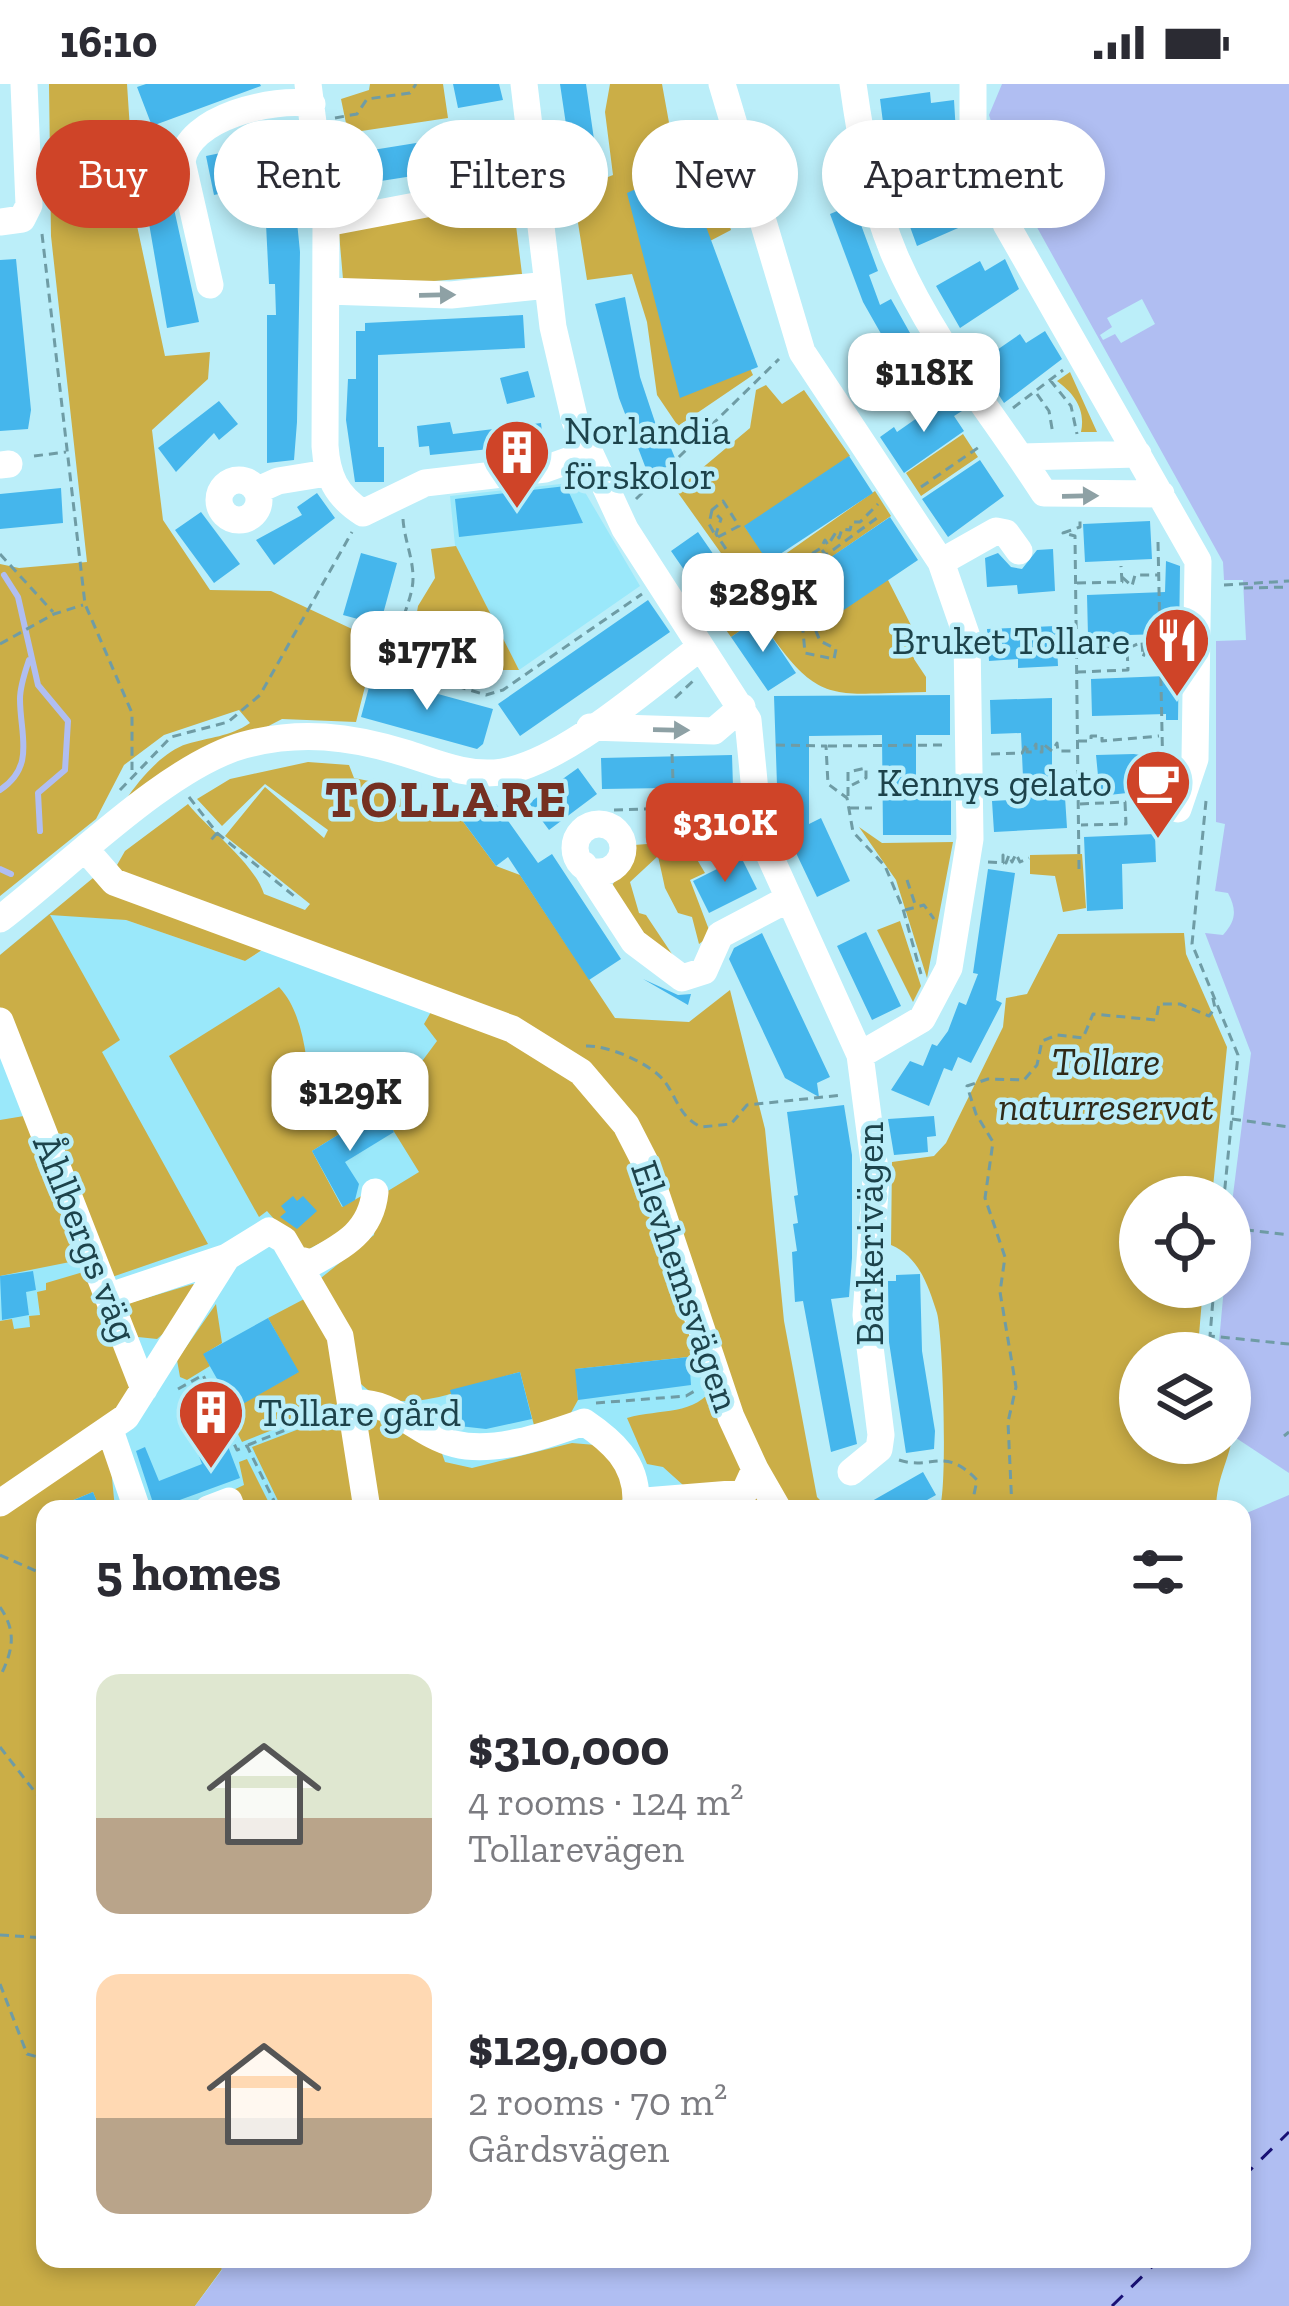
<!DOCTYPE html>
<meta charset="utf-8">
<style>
body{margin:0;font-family:"Zilla Slab",serif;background:#f2f2f3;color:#2b2b33;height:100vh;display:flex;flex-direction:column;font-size:45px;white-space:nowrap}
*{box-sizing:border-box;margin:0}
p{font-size:39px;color:#7c7c81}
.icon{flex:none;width:66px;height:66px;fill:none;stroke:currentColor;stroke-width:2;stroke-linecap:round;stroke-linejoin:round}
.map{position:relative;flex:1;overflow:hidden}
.details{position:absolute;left:36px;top:1416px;width:1215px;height:768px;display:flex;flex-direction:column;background:#fff;border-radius:24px;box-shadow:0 6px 18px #0003}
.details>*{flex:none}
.banner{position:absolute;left:36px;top:36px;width:1218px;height:108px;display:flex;gap:24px}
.tools{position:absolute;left:1119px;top:1092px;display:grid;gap:24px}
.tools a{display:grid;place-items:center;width:132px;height:132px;border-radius:50%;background:#fff;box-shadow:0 6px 18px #0003;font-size:60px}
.price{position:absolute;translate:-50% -102px;padding:0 27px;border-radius:24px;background:#fff;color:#222;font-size:39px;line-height:78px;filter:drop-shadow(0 3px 6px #0008)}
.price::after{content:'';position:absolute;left:50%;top:72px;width:36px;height:27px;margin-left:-18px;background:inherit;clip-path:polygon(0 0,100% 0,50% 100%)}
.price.selected{background:#cf4428;color:#fff}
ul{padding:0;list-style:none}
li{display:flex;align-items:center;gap:36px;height:300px;padding:0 60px}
li span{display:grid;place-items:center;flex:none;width:336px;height:240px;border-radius:24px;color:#555}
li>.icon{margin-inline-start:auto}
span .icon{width:144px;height:144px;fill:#fffc;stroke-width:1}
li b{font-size:51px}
h2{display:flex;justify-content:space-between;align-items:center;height:144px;padding:0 60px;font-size:51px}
.pill{padding:0 42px;border-radius:54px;background:#fff;box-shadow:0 6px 18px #0003;font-size:42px;line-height:108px}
.pill.selected{background:#cf4428;color:#fff}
.status{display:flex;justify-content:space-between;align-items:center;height:84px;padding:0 60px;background:#fff;direction:ltr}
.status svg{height:33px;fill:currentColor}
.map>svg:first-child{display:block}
.built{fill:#9ae8fa}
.green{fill:#cbae47}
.water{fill:#b0bef2}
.pier{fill:#bbeef9}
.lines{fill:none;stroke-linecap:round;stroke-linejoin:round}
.stream{stroke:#b0bef2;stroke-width:6}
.ferry{stroke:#191175;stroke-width:3;stroke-dasharray:15 12;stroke-linecap:butt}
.building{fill:#45b6ec}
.path{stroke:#6f9ca5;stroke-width:3;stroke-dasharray:9 6;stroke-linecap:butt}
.minor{stroke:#fff;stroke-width:27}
.oneway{fill:#8ea1a5}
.labels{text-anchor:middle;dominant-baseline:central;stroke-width:9;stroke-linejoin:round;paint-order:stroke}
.poi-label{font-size:39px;fill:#1d434b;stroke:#bbeef9;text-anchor:start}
.park-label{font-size:39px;font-style:italic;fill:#302a18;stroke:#bbeef9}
.street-label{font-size:39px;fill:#1d434b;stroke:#bbeef9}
.district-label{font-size:51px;font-weight:bold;letter-spacing:3px;fill:#753022;stroke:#bbeef9}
</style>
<div class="status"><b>16:10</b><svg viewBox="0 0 49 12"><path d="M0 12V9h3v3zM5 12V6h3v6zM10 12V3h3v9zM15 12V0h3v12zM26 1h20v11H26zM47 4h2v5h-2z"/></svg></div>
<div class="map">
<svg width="1289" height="2222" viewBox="0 0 1289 2222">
<rect width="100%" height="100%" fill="#bbeef9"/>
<!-- built -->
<path class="built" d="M579 398 640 502 519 586 455 461 450 412Z
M49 830 126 836 245 877 263 866 433 926 438 956 421 980 688 1237 792 1425H45L0 1237V871Z"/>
<!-- green -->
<path class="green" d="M49 0H127L136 137 165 272 210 268 208 295 152 346 163 436 210 506 271 507 367 552 369 587 356 638 282 635 125 717C138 697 163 667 187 660 210 653 229 653 250 639L239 626 164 651 124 681 96 735 0 812V480L19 484 87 478 51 152Z
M370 0H443L448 34 348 49 341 15 369 6Z
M610 0H662L670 44 691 97 715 98 731 146 710 157 734 250 753 291 678 342 657 311 647 238 632 190 587 196 573 107 613 91 605 28Z
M935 56 947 102 911 115 898 61Z
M513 117 522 190 421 198 343 195 339 149Z
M1070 288 1097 348H1081C1086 324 1073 309 1057 297Z
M766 301 782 320 804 306 850 372 745 443 771 480 875 407 891 432 801 494 888 496 915 549 914 575 926 593V608C826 610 819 622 759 534L731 553 710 523 743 500 676 406 750 344 756 306Z
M963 350 978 373 921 412 906 389Z
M456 462 519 586H483L410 570 418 522 435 494 431 465Z
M308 678 349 681 354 694 379 699 415 725 459 732 496 782 520 791 615 934 689 938 730 906 765 1045 784 1237 817 1413 829 1425H747V1417H755L753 1407 707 1275 690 1282 688 1273 576 1285 578 1316 567 1336 535 1345 520 1288C473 1300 401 1339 362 1301 344 1284 327 1223 316 1198L374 1151 378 1113 419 1088 380 1025 312 1067 342 1123 365 1110 360 1139 303 1168 267 1127 259 1133 169 972 279 903C304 929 308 980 310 1015L327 1016 336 1032 420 980 437 957 424 940 439 914 122 791 117 781 125 767 188 720C210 747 254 779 264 810L305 826 310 820 225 752 265 703 324 754 328 746 265 700 222 742 197 715 230 695Z
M859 743 882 759 953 758 927 894 896 796Z
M686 757 705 789 690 796 711 851 699 860 692 833 678 829 665 804 658 772 630 798 639 829 646 831 674 873 657 871 612 802 621 784 634 775V761Z
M1082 770 1086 824 1063 828 1055 792 1030 790V771Z
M93 794 262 866 245 877 126 836 50 831 120 956 102 968 208 1160 112 1193 0 923V871Z
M900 837 921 902 913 918 877 846Z
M1184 849 1186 870 1227 963 1212 1113H1140V1203H1203L1198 1263 1210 1269H1140V1359H1230L1233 1350C1228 1380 1217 1392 1216 1425H939C948 1412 943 1250 937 1229 928 1201 919 1173 891 1161L892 1078 934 1072 946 1059 1003 943 1006 914 1027 910 1058 850Z
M30 1031 85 1175 0 1192V1036Z
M90 1186 134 1312 0 1408V1237L12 1235 14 1245 30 1243 29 1232 40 1231 37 1208 46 1206V1199Z
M193 1200 198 1202 164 1249 157 1255 138 1253 123 1221Z
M308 1213 323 1238 345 1317 242 1358 227 1328 298 1288 268 1234Z
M216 1220 222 1259 204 1270 210 1282 187 1296 180 1293 177 1276Z
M715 1301 745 1393 741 1404 693 1410 663 1383 647 1380 627 1334C661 1324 695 1333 715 1301Z
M362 1323 440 1364 445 1378 472 1384 572 1359 595 1361 612 1374 626 1411 614 1425H373Z
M346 1327 359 1425H282L252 1363Z
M101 1358 111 1384 115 1425H100L93 1408 71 1417 74 1425H45V2175H219L222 2185 195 2222H0V1424Z
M247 1375 272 1425H238L231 1407 244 1401 239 1378Z"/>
<!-- water -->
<path class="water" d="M1002 0H1289V1389L1230 1350V1269H1218L1224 1203H1230L1233 1111 1251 969 1205 849 1223 851C1236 837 1237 826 1228 809L1215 807 1225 740 1216 738V557L1246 556 1243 496H1224L1223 478 1009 93 989 31Z
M1289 1411V2222H195L222 2186 219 2175H1242V1431Z"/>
<!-- pier -->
<path class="pier" d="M1142 215 1155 240 1121 259 1115 250 1103 256 1100 251 1112 243 1107 234Z"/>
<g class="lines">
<!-- stream -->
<path class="stream" d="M4 491 18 513 38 601 68 637 65 686 38 709 40 747
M0 706C36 682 20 651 20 615 20 602 25 588 29 576
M0 785 11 790"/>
<!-- ferry -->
<path class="ferry" d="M1242 2094 1289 2048
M1112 2222 1160 2175"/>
</g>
<!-- building -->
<path class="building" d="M146 0H260L261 2 152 42 137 3Z
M453 0H499L503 16 458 24Z
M560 0H586L597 76 572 81Z
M930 8 931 19 954 16 956 49 886 62 880 15Z
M287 37 300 168 297 338 294 376 267 379V231H276L275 200H269L264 100 214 111 206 72 260 61 257 42Z
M503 45 509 77 368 99 367 92 358 93 354 69Z
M684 83 758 283 680 314 627 109Z
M165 84 199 238 167 244 140 87Z
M947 102 950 110 972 102 981 134 917 162 901 118Z
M847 123 850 133 857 130 878 187 869 191 880 221 891 215 924 274 916 278 920 284 905 292 863 218 830 130Z
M16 175 31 326 28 345 0 347V176Z
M1005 175 1019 205 960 244 936 202 980 177 985 187Z
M625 213 640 293 659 350 664 347 677 379 648 390 619 314 595 220Z
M523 231 525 264 378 271V363H384V398H355L346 336 348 295H356V247H365V239Z
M1045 247 1062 275 1004 319 978 279 1020 250 1026 259Z
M528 287 535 313 507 320 500 294Z
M950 311 962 327 954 332 964 347 904 389 880 353 894 343 897 348Z
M219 317 238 340 219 356 214 349 176 388 158 364Z
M450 338 453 350 541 339 544 366 522 369 521 362 430 371 429 362 419 363 417 342Z
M849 372 873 409 768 478 744 442Z
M980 376 1004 412 948 453 922 415Z
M566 402 583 439 459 453 455 415Z
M61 404 63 439 0 445V410Z
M317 409 335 434 274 481 256 456 302 431 297 423Z
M201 428 240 480 214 499 175 446Z
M890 433 918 476 829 536 800 494Z
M1150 437 1152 475 1085 478 1083 440Z
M698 448 736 503 709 522 671 467Z
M1053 465 1055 507 1018 510 1017 501 987 503 985 474 998 469 1011 483 1022 485 1037 466Z
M361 469 397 479 380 541 343 531Z
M1166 477 1180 482 1178 636H1166V630L1092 632 1091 595 1166 592V550L1088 552 1087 511 1165 508Z
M648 516 670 548 520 652 498 620Z
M759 534 796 589 768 607 731 553Z
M1056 542 1058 582 1018 584V575L989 577 987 545Z
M372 592 493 625 483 660 477 665 361 633Z
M950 611V651H916V711L951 710V751H883L882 651 809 652V740L821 734 850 797 817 813 778 731 774 612Z
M1052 614V714L1065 713 1067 744 994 748 992 717 1024 715 1021 649 991 650 990 616Z
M1134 670 1152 673 1154 706 1100 712 1096 671Z
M732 671 733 703 602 705 601 674Z
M578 684 597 710 549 746 529 719Z
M489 710 538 779 552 770 621 875 589 896 508 773 496 782 459 732Z
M1155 750 1156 778 1122 780 1123 825 1087 827 1084 753Z
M741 773 757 805 709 829 693 797Z
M988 785 1015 789 996 916 1002 919 971 979 958 973 952 987 944 984 929 1022 891 1006 910 977 923 982 932 960 937 962 948 947 959 918 966 921 978 890 973 889Z
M866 848 901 922 872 936 837 862Z
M762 849 830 993 817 999 819 1013 785 994 729 875 734 864Z
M643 895 678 911 691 910 688 921Z
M844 1021 852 1071V1174L849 1213 831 1215 857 1360 831 1368 803 1217 795 1218 792 1168 797 1167 793 1140 798 1139 794 1112 798 1111 787 1028Z
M380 1025 394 1048 345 1078 359 1100 355 1116 343 1123 312 1067Z
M934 1032 936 1052 927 1053 928 1068 894 1071 888 1035Z
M293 1112 297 1117 303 1112 317 1127 297 1145 280 1133 286 1128 281 1122Z
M33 1187 36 1206 26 1208 29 1231 2 1236 0 1192Z
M920 1190 922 1267 935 1347 934 1365 906 1369 889 1258 888 1197H896V1191Z
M268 1234 299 1288 234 1325 203 1270Z
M689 1273 691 1301 578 1316 575 1285Z
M520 1288 532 1335 486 1345 459 1342 450 1306Z
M218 1336 240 1394 155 1425 136 1367 145 1363 159 1397 202 1380 189 1347Z
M923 1388 936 1411 911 1425H858Z
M93 1408 100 1425H52Z"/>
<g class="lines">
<!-- path -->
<path class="path" d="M335 34 357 30 367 15 410 9 416 0
M889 82 955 66
M42 150 85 520 132 629V686
M1050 296 1071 322 1077 350
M1037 310 1049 327 1053 350
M1013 324 1063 286
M34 372 66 368
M921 403 982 361
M636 415 779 275
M712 426 709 440 714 449
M403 435C404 454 413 474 413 493 414 523 381 562 407 587L486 611 503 606 642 510
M718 453 739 442 723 417 712 426 721 435 716 450 742 489 755 488 761 496
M1158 458 1163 694
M822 466 826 471 881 431
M0 470 53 528
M1122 493 1132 502 1135 491H1158
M763 497 785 532H793L803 547 805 569 834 575 836 565 820 557 807 525 798 524 793 532
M1077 499 1122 498 1121 482
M1224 501 1289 497
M1244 504 1289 503
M740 516 748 531 758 524 748 511
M723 528 731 542 740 536 731 521
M784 533 788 543H797
M711 534 821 464 825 456 828 461 836 448 839 454 842 445 850 446 852 438H860L878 420
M0 560 54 530 83 521
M1129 564 1142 558 1143 573 1145 568 1160 573
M1077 588 1128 586 1127 564 1079 565
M675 614 693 597
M1078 657H1091V652H1102V657L1159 652
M776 661 826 662 828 700 847 714 853 748 885 782 903 825 921 890
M828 662 944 661
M991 670 1022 669 1027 660V668H1032L1036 660V668H1042V659L1052 667 1057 659 1058 667H1074
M120 706 171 653 228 638 260 611 352 448
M848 712V688L866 684V694L852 701
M189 713 217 749 211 756
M1206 717 1192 860 1238 971 1224 1113
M1080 720 1125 718 1126 740 1081 741
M676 724 706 723
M689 724C689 747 687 767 712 776L723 764 736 762
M850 724H872
M614 726 674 724 672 669
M217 749 294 812
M988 778 1003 779V771L1006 779 1009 771 1012 778 1016 770 1020 778 1029 774
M1079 785 1075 452 1063 449 1080 443V432
M907 796 916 823
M905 826 924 821 934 835
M586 962C608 961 652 980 665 998 678 1016 679 1032 701 1043L731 1040 747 1021 843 1011
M1232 1035 1289 1043
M1230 1144 1289 1151
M1214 1203 1210 1252 1289 1260
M178 1305 203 1291 237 1366 247 1362 278 1425
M596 1319 686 1312 698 1305
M1284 1352 1289 1348
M248 1361 328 1329
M899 1376C933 1387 943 1361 977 1396L971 1425
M1012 1425 1008 1338 1016 1303 1000 1208 1005 1173 985 1114 993 1058 976 1030 967 1002 988 995 1024 996 1037 981 1042 957 1057 951 1083 954 1093 930 1156 936 1159 920H1180L1209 932 1215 924 1212 910
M0 1471 45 1491
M0 1523C17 1548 13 1566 0 1593
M0 1663 45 1721
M0 1851 45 1854
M0 1900 27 1970 45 1975
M523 2175V2184"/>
<!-- minor -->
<path class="minor" d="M308 0 326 139 325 362C327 392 336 412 363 429L425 399 545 385 587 370
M524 0 553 243 575 337 625 445 748 636 759 748 860 971 876 1094 866 1231 881 1351 879 1365 851 1388
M722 0 802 268 941 478 967 553 970 755 949 884 922 935 860 971
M853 0C861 58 872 118 895 172 932 258 994 331 1044 409L1161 410
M973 0V37L1006 140 1198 477 1195 675 1178 725
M0 138 22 135 29 121 24 0
M326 139 536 99
M210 201 182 78C187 33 274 13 312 20
M326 207 451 211 548 201
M1021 373 1138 370
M0 381 9 380
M219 416a20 20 0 1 1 40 0a20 20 0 1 1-40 0Z
M258 406 278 397 327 389
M941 478 996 447 1006 449 1019 467
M590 643 714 647 742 623
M575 764a24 24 0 1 1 48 0a24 24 0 1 1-48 0Z
M87 767 114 798 512 945 581 988 626 1041 646 1080 731 1333 755 1385 744 1409 645 1417 636 1415C636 1378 612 1357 584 1338 547 1351 495 1370 455 1360 416 1350 395 1316 352 1319
M584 781 634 858 682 894 704 887 720 851 788 815
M0 835C66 785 167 682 244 661 300 646 350 652 405 669 437 679 467 693 502 688 565 678 649 601 701 563
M0 937 144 1305
M296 1175 312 1179C345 1161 371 1147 375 1108
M110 1212 227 1173 269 1147 284 1156 340 1252 367 1425
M110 1346 137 1425
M755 1385 778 1425
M0 1419 126 1333 227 1173
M208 1425 229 1417 232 1425"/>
</g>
<!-- one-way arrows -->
<defs><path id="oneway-solid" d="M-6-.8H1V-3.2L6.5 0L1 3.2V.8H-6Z" transform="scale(3)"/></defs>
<g class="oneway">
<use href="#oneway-solid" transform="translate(437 211) rotate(-1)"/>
<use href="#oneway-solid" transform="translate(1080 412) rotate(-1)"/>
<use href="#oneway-solid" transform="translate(671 646) rotate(1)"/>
</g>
<!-- icons -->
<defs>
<symbol id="building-pin" viewBox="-11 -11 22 30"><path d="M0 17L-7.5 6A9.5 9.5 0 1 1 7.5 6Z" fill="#cf4428" stroke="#bbeef9"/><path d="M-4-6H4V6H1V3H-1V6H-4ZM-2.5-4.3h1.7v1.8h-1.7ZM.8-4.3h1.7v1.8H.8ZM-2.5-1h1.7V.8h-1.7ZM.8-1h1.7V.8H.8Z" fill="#fff"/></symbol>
<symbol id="restaurant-pin" viewBox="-11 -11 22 30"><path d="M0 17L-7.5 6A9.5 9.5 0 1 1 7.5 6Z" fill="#cf4428" stroke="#bbeef9"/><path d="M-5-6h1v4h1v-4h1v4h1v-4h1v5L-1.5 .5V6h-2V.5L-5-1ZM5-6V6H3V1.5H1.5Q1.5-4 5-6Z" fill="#fff"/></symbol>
<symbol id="cafe-pin" viewBox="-11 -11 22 30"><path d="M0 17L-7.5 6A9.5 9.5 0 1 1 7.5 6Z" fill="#cf4428" stroke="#bbeef9"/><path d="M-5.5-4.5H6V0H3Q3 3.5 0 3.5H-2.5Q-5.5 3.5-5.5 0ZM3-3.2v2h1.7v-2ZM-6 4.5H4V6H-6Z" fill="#fff"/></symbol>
</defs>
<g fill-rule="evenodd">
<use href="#building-pin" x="479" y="330" width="76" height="104"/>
<use href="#restaurant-pin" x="1139" y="518" width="76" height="104"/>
<use href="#cafe-pin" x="1120" y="660" width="76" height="104"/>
<use href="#building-pin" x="173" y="1290" width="76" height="104"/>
</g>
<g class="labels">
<!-- poi labels -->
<g class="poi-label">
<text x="564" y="346">Norlandia<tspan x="564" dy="45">förskolor</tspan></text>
<text x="1130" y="556" text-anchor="end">Bruket Tollare</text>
<text x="1112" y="698" text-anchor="end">Kennys gelato</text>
<text x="258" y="1328">Tollare gård</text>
</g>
<!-- park labels -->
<g class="park-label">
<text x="1106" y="977">Tollare<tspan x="1106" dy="45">naturreservat</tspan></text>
</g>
<!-- street labels -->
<g class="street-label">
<text transform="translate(869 1150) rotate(-90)">Barkerivägen</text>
<text transform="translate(86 1154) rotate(68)">Åhlbergs väg</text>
<text transform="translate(686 1202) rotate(71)">Elevhemsvägen</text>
</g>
<!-- district labels -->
<g class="district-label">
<text x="447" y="715">TOLLARE</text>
</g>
</g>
</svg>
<div class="tools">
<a><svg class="icon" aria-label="locate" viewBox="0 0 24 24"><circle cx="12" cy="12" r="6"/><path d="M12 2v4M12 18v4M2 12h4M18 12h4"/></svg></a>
<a><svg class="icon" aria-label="layers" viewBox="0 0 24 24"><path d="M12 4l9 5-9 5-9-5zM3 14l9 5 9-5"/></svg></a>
</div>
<b class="price" style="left:924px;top:351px">$118K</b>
<b class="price" style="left:763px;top:571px">$289K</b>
<b class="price" style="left:427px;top:629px">$177K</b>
<b class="price selected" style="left:725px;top:801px">$310K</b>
<b class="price" style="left:350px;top:1070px">$129K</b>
<div class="banner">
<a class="pill selected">Buy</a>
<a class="pill">Rent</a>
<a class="pill">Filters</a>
<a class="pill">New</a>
<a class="pill">Apartment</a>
</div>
<section class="details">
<h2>5 homes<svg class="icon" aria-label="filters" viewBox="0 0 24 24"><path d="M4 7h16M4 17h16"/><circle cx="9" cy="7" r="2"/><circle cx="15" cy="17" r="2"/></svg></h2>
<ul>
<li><span style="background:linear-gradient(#dfe7d0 60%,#b9a48a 0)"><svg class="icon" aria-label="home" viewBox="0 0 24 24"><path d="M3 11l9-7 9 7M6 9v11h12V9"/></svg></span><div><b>$310,000</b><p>4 rooms · 124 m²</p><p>Tollarevägen</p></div></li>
<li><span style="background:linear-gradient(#ffd9b3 60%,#b9a48a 0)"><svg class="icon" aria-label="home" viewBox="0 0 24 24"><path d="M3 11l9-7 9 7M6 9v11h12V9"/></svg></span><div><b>$129,000</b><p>2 rooms · 70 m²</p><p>Gårdsvägen</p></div></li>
</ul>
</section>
</div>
